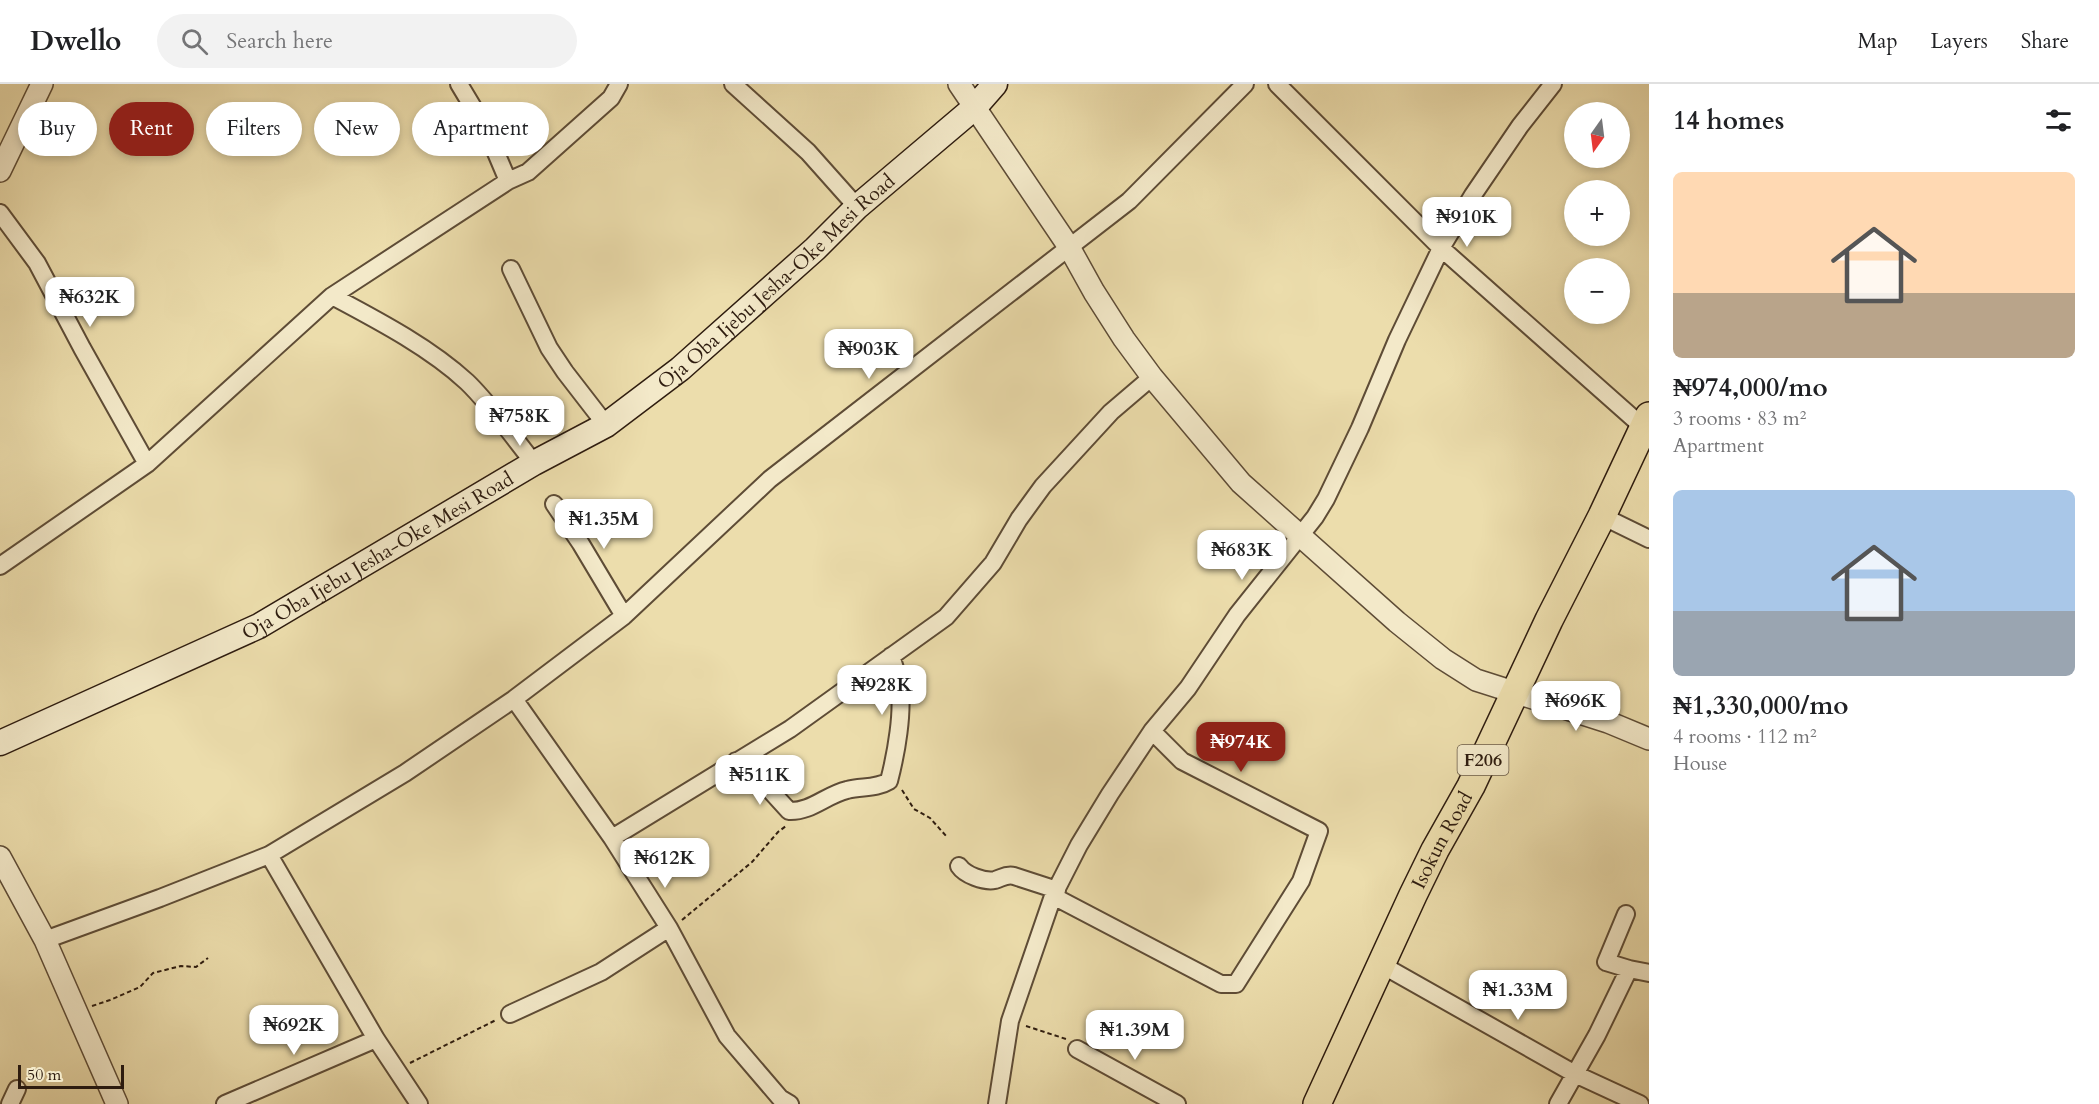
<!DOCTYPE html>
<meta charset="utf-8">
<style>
body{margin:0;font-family:Cardo,serif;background:#f2f2f2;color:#202124;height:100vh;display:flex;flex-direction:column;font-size:22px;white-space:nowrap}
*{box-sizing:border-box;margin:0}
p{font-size:20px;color:#757577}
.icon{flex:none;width:33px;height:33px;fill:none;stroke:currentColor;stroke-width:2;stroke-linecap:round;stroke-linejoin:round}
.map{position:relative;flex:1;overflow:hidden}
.side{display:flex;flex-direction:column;background:#fff;width:450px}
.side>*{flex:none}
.guide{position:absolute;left:18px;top:18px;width:570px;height:54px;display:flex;gap:12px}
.needle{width:39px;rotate:194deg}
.buttons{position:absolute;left:1564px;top:18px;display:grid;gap:12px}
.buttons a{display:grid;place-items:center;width:66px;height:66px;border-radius:50%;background:#fff;box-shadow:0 3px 9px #0003;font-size:30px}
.scale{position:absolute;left:18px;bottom:15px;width:106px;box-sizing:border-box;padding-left:6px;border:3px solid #2e1c0f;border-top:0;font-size:16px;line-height:21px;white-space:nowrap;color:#2e1c0f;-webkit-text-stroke:4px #f3e9c9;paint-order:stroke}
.price{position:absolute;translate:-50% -51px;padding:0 14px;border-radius:12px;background:#fff;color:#222;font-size:20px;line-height:39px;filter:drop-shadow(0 2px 3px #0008)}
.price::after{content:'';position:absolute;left:50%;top:36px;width:18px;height:14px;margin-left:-9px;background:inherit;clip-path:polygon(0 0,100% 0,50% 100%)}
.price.selected{background:#8f2418;color:#fff}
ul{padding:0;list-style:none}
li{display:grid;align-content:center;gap:12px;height:318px;padding:0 24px}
li span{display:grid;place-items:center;height:186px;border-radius:9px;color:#555}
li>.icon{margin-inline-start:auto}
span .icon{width:108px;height:108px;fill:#fffc;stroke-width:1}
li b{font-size:26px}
h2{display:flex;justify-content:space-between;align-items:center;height:72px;padding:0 24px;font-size:26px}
.chip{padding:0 21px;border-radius:27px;background:#fff;box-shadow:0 3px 9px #0003;font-size:21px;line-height:54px}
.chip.selected{background:#8f2418;color:#fff}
header{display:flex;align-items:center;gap:36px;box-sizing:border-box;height:84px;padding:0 30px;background:#fff;border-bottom:2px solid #e0e0e0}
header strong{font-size:28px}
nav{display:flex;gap:33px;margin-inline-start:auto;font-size:21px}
.search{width:420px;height:54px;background:#f2f2f2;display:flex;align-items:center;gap:15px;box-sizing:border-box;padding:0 21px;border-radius:33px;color:#757577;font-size:22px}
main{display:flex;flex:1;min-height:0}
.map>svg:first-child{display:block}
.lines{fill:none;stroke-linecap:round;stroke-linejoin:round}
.minor-casing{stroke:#5e4c36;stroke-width:20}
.tertiary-casing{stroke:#5e4c36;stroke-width:24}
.secondary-casing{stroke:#2e1c0f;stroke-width:27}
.primary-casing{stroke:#2e1c0f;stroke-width:30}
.path{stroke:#2e1c0f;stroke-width:2;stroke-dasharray:4.5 3;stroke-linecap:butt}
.minor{stroke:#f3e9c9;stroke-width:16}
.tertiary{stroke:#f3e9c9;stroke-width:21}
.secondary{stroke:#f3e9c9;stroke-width:24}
.primary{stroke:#ecddac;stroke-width:27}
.labels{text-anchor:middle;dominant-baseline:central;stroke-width:6;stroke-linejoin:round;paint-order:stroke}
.shield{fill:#f3e9c9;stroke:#695a47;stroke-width:1.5}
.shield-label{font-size:18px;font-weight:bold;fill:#2e1c0f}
.street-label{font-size:20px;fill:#2e1c0f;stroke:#f3e9c9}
</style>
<header>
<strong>Dwello</strong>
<div class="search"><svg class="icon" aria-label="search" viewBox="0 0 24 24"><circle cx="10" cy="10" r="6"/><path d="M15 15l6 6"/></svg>Search here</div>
<nav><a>Map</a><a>Layers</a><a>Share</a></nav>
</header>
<main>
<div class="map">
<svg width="1649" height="1020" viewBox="0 0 1649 1020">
<rect width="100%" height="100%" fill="#ecddac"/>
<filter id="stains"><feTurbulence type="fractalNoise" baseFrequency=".00333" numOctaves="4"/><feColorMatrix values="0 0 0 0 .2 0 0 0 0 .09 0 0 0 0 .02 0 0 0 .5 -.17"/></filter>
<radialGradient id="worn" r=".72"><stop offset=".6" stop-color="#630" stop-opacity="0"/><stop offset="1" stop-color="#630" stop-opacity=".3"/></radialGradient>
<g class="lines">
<defs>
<path id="minor" d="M459 0 486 45 508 97
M733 0 808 68 857 123
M1277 0 1441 164 1643 343
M0 129 37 179 82 264 147 380
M511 185 549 264 565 288 606 341
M332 212C377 236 429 263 467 298 489 319 514 354 534 379
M554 420 581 460 624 532
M1602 432 1649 455
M0 482 147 380 332 212 508 97 528 88 611 14 619 0
M514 615 612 754 669 844 727 952 780 1014 790 1020
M736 677 757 692 789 727C811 728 826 711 847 706 861 702 876 705 889 697 896 670 904 627 899 599 897 590 894 581 891 572
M612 754 790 645 946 533 993 479 1019 435 1043 402 1111 328 1152 293
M269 771 376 955 419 1020
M959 782C965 791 984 798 995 796 1002 794 1006 790 1014 792L1057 806
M1053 812 1221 900H1236L1301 797 1319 747 1182 677 1152 647
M1626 830 1606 878 1629 885
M45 856 160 814 269 771 405 689 514 615 624 532 770 395 1129 117 1245 0
M1382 881 1575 990 1640 1020
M510 930 601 888 669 844
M1077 965 1177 1020
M10 1020 17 1005
M225 1020 376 955
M997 1020 1010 937 1053 812 1079 761 1110 710 1152 647 1188 604 1237 531 1315 433 1326 415 1360 344 1397 256 1441 164 1473 111 1520 42 1553 0
M1558 1020 1597 951 1629 885 1649 889"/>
<path id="tertiary" d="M959 0 1069 163 1094 208 1124 255 1152 293 1241 399 1397 538 1443 575 1476 596 1608 638 1649 655
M0 87 42 0
M0 773 45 856 117 1020"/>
<g id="secondary">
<path id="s1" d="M0 659 259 542 534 379 606 341 680 285 815 165 857 123 974 24 995 0"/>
</g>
<g id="primary">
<path id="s2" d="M1317 1020 1413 811 1435 766 1471 702 1549 536 1602 432 1649 332"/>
</g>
</defs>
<!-- minor casing -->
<use href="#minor" class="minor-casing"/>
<!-- tertiary casing -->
<use href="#tertiary" class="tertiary-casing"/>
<!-- secondary casing -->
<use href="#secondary" class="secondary-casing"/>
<!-- primary casing -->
<use href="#primary" class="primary-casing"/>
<!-- path -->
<path class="path" d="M902 706 914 725 930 734 947 753
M682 836 752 778 778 748 786 742
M92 922 110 916 140 903 153 889 181 882 196 883 208 874
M1026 942 1066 955
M410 979 496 936"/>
<!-- minor -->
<use href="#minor" class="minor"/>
<!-- tertiary -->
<use href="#tertiary" class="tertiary"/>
<!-- secondary -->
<use href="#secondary" class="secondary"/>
<!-- primary -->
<use href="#primary" class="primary"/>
</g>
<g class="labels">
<!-- shield labels -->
<rect class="shield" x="1457.5" y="661" width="51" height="30" rx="4.5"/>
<g class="shield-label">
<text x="1483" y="676">F206</text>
</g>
<!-- street labels -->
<g class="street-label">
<text stroke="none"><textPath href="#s1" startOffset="908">Oja Oba Ijebu Jesha-Oke Mesi Road</textPath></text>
<text stroke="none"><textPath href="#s1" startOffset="422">Oja Oba Ijebu Jesha-Oke Mesi Road</textPath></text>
<text stroke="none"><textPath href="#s2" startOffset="292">Isokun Road</textPath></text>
</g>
</g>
<rect width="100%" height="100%" filter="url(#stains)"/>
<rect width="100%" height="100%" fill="url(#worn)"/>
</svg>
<div class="buttons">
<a><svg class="needle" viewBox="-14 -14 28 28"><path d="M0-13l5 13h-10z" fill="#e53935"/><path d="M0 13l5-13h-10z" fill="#757577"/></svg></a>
<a>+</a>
<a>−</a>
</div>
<div class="scale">50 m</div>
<b class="price" style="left:1467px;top:164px">₦910K</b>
<b class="price" style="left:90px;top:244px">₦632K</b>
<b class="price" style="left:869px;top:296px">₦903K</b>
<b class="price" style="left:520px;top:363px">₦758K</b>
<b class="price" style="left:604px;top:466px">₦1.35M</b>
<b class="price" style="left:1242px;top:497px">₦683K</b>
<b class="price" style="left:882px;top:632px">₦928K</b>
<b class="price" style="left:1576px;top:648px">₦696K</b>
<b class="price selected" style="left:1241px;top:689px">₦974K</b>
<b class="price" style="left:760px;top:722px">₦511K</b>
<b class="price" style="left:665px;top:805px">₦612K</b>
<b class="price" style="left:1518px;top:937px">₦1.33M</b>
<b class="price" style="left:294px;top:972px">₦692K</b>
<b class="price" style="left:1135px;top:977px">₦1.39M</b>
<div class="guide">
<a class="chip">Buy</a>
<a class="chip selected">Rent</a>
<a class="chip">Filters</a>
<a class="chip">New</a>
<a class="chip">Apartment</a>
</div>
</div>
<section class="side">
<h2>14 homes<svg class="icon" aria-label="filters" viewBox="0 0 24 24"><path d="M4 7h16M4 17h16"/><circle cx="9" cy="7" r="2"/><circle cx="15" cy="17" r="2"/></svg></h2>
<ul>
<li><span style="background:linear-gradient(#ffd9b3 65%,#b9a48a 0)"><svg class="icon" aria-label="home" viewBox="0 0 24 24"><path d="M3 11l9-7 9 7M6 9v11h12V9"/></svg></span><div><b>₦974,000/mo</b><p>3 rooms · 83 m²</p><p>Apartment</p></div></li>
<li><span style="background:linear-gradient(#a9c7e8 65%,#9aa5b1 0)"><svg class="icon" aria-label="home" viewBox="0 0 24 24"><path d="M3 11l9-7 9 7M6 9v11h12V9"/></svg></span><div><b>₦1,330,000/mo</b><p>4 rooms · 112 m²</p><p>House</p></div></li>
</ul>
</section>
</main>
